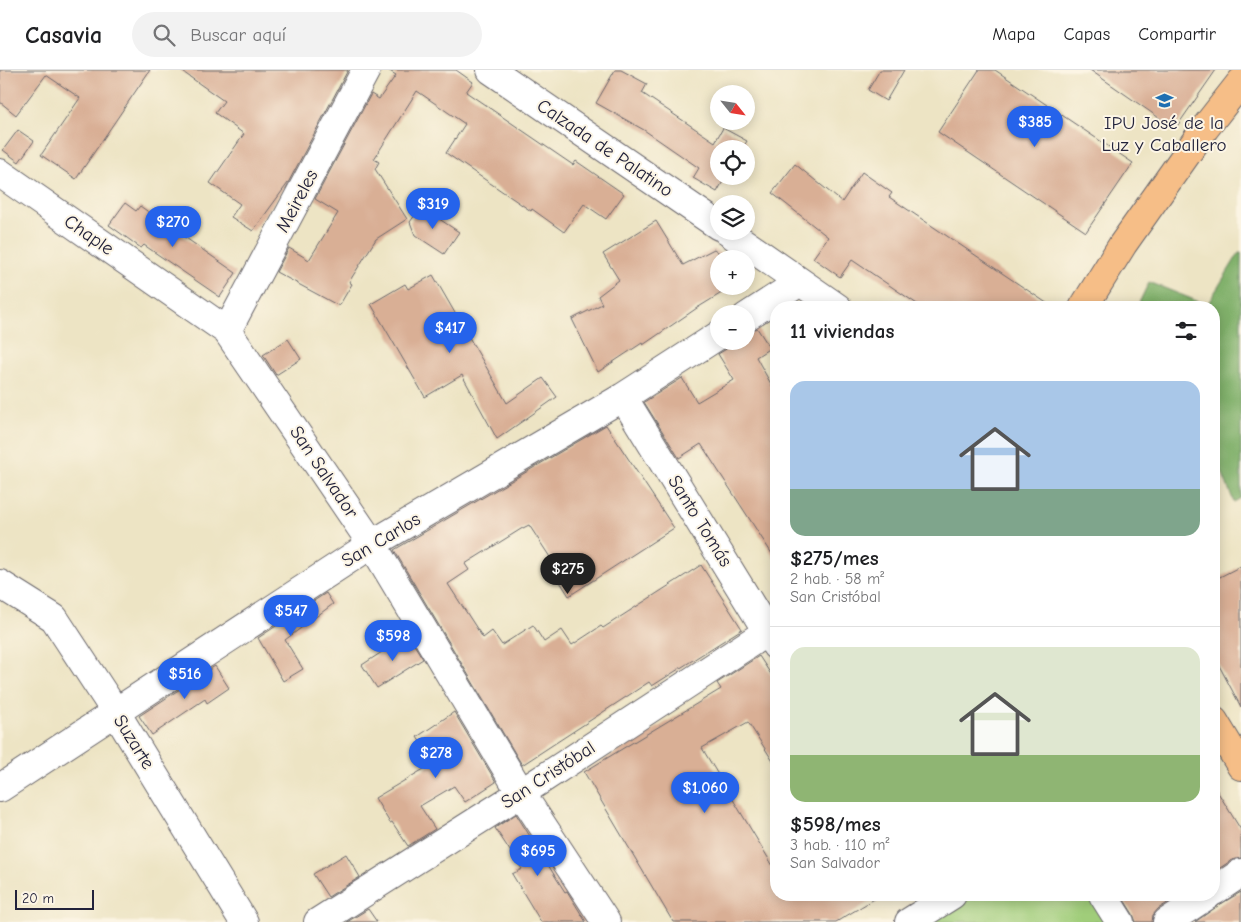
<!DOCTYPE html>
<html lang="es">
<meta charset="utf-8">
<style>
body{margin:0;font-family:"Comic Neue",sans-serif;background:#f2f2f2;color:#202124;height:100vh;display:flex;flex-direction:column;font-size:19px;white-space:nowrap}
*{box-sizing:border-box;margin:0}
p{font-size:16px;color:#757577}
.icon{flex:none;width:28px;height:28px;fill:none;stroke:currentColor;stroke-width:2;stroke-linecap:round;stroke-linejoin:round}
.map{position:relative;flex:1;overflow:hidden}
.panel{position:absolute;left:770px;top:231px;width:450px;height:600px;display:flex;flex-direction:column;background:#fff;border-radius:20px;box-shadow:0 2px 12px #0003}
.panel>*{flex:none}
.needle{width:32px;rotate:120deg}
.controls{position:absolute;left:710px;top:15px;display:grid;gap:10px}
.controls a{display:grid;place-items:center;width:45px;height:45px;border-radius:50%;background:#fff;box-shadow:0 2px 12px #0003;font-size:25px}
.scale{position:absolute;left:15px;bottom:12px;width:79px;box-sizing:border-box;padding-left:5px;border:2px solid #22223b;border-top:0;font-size:14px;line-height:18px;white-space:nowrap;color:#22223b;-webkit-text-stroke:4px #fcf5e5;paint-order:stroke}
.price{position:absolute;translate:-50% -42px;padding:0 11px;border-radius:18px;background:#2563eb;color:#fff;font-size:16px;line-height:32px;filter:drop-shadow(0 1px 2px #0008)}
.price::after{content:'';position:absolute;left:50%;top:30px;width:15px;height:11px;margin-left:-8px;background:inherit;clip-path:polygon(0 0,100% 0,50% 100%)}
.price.selected{background:#222;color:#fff}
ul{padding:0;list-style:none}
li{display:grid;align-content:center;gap:10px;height:265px;padding:0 20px}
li+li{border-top:1px solid #e0e0e0}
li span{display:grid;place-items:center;height:155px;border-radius:15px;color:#555}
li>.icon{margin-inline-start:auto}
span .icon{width:90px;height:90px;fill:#fffc;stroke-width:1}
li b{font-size:21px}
h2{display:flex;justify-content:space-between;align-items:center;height:60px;padding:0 20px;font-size:21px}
header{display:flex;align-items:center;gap:30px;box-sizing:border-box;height:70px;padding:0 25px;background:#fff;border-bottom:1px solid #e0e0e0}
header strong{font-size:24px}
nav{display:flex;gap:28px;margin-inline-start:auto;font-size:18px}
.search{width:350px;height:45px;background:#f2f2f2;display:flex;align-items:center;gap:12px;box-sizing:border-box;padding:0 18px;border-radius:28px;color:#757577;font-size:19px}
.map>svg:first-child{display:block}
.green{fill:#a0cd7a;stroke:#61785a}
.forest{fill:#80b06a;stroke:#516952}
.building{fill:#d9af95}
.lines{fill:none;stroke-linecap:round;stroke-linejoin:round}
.minor-casing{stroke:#69666b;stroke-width:30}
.major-casing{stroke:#69666b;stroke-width:30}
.minor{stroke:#fff;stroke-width:28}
.major{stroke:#f6be87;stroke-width:28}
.labels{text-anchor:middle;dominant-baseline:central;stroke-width:4;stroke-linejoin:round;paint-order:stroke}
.poi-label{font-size:19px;fill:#22223b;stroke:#fcf5e5}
.street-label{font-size:19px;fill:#22223b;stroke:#fcf5e5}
</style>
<header>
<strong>Casavia</strong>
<div class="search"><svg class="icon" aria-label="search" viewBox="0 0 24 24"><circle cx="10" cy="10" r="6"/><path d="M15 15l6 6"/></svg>Buscar aquí</div>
<nav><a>Mapa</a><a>Capas</a><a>Compartir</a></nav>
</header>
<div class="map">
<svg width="1241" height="852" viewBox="0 0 1241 852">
<rect width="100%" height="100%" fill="#fcf5e5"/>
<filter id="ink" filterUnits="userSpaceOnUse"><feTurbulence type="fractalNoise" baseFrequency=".02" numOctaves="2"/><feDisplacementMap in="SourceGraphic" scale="10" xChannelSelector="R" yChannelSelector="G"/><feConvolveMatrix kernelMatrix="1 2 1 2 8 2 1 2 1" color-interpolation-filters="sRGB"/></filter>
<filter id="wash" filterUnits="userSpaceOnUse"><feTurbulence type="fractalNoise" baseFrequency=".0096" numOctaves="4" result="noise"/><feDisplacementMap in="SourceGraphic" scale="20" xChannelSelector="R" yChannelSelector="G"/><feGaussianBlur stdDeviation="1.12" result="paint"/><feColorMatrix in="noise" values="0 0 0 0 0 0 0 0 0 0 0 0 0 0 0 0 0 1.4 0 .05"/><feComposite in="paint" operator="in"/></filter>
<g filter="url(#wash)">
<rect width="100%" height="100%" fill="#ede4c4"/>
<!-- green -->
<path class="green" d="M962 825H1095L1111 852H921Z"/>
<!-- forest -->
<path class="forest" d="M1239 183H1241V428L1234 432 1214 382V238L1137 237 1149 212 1207 235Z"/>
<g id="blocks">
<!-- building -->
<path class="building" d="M0 0H150L76 109 41 85 80 28 46 5 16 45 0 32Z
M180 0H348L288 113 253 161 231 147 240 134 210 113 244 64 215 43 224 31Z
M388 0H456L473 12 466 22 573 95 576 91 624 124 606 149 584 134 564 162 532 139 531 141 446 83 465 54 417 21 374 89 379 92 375 99 407 149 376 169 349 212 352 214 339 236 276 202 289 178 309 190 338 143 315 129 371 24 379 29 396 5Z
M615 0H621L647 14 642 23 715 72 723 58 747 71 742 79H719V106H726L717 122 693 108 699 98 644 60 596 33Z
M880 0H904L886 31 868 20Z
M979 0H995L1133 93 1086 162 938 62Z
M1090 0H1216L1175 59Z
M18 60 34 71 19 92 3 80Z
M795 94 842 132 862 102 892 123 889 127 1054 238H923L852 190 840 207 813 188 828 167 772 123Z
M125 133 136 141 140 136 236 203 220 227 144 175 141 178 109 155Z
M421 137 459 162 444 184 415 165 410 152Z
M656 151 683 195 714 179 727 189H719V216H733L697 238 643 275 642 273 598 302 572 249 602 234 598 226 619 210 603 184Z
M433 205 507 333 543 308 557 327 497 369 462 305 425 327 371 234 405 214 408 219Z
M757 258 770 278 756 287 776 323V490L701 374 679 388 644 332 682 308 697 332 734 310 718 284 728 278 733 271H746V263Z
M288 269 301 289 276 305 263 285Z
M606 355 674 458 569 526 557 507 561 504 529 455 521 459 465 494 469 500 448 514 483 568 492 561 502 575 533 555 544 572 562 560 572 575 601 556 603 558 701 495 742 559 652 616 649 612 522 695 394 480Z
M1241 496V637L1214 586V510Z
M326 523 333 534 285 570 303 599 283 611 258 568Z
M408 565 423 589 377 618 362 595Z
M759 586 776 612V696L748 652 702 678 776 801V825H881L836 852H673L584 702 721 619 717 613Z
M215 596 229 618 207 633 205 629 152 665 139 646Z
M454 642 496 712 465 732 454 716 420 736 435 759 408 776 392 752 390 753 375 728 434 693 417 667Z
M1214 716 1241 760V788L1232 790 1214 802Z
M516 744 565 822 567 821 586 852H541L512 804 522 799 495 758Z
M346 784 360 807 328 827 313 804Z
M1241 822V852H1195L1219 835Z
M1121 825H1180L1158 839 1153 845 1152 852H1136L1133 844Z
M368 839 377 852H347Z"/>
</g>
</g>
<g filter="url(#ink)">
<use href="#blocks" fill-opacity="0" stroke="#69666b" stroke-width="1"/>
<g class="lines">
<defs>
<path id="minor" d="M491 0 719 156
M0 103 227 261 372 474 521 723 606 852
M727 161 838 238
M746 247 800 212
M227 261 366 0
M623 327 776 576
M0 514 54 548 115 641 244 852
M0 718 372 474 623 327 719 265
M1214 821 1241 803
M1103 825 1120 852
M318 852 521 723 776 556
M909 852 952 825
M1167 852 1208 825"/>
<path id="major" d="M1083 238 1123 174 1205 58 1241 12
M1214 651 1241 696"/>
</defs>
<!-- minor casing -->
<use href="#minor" class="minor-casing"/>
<!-- major casing -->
<use href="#major" class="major-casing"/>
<!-- minor -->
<use href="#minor" class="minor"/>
<!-- major -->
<use href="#major" class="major"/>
</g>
</g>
<!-- icons -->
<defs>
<symbol id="school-bare" viewBox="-9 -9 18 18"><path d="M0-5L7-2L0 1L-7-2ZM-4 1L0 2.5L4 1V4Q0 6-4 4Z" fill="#1f6fb2" stroke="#fcf5e5" stroke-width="2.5" paint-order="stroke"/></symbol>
</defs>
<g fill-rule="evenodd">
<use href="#school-bare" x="1152" y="18" width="25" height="25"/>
</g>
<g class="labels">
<!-- poi labels -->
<g class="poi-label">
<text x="1164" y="53">IPU José de la<tspan x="1164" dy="22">Luz y Caballero</tspan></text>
</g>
<!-- street labels -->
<g class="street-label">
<text transform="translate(605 78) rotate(34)">Calzada de Palatino</text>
<text transform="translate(297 131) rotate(-62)">Meireles</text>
<text transform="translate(89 165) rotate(35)">Chaple</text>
<text transform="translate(324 402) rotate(56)">San Salvador</text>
<text transform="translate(700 451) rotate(58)">Santo Tomás</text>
<text transform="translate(381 470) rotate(-31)">San Carlos</text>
<text transform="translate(134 672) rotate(58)">Suzarte</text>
<text transform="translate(548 705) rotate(-33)">San Cristóbal</text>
</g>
</g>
</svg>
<div class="controls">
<a><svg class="needle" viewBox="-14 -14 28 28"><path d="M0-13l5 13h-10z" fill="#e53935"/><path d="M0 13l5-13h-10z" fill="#757577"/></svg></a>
<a><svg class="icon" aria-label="locate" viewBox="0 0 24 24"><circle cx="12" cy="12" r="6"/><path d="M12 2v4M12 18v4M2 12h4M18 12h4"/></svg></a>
<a><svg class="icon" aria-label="layers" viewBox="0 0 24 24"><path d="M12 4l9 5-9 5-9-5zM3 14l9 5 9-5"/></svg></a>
<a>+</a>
<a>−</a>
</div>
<div class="scale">20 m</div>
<b class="price" style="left:1035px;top:78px">$385</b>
<b class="price" style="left:433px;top:160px">$319</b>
<b class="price" style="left:173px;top:178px">$270</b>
<b class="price" style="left:450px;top:284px">$417</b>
<b class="price selected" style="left:568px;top:525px">$275</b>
<b class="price" style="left:291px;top:567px">$547</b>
<b class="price" style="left:393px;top:592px">$598</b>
<b class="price" style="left:185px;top:630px">$516</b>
<b class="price" style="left:436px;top:709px">$278</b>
<b class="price" style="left:705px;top:744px">$1,060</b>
<b class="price" style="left:538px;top:807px">$695</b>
<section class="panel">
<h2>11 viviendas<svg class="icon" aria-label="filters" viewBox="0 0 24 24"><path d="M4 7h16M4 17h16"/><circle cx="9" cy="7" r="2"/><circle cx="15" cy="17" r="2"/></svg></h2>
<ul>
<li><span style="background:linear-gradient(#a9c7e8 70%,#7fa58c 0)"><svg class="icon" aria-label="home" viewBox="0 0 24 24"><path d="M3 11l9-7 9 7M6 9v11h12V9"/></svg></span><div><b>$275/mes</b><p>2 hab. · 58 m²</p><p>San Cristóbal</p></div></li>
<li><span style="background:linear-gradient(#dfe7d0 70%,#8fb573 0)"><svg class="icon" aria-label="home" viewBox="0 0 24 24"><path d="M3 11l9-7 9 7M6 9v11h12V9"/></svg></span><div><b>$598/mes</b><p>3 hab. · 110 m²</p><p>San Salvador</p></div></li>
</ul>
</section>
</div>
